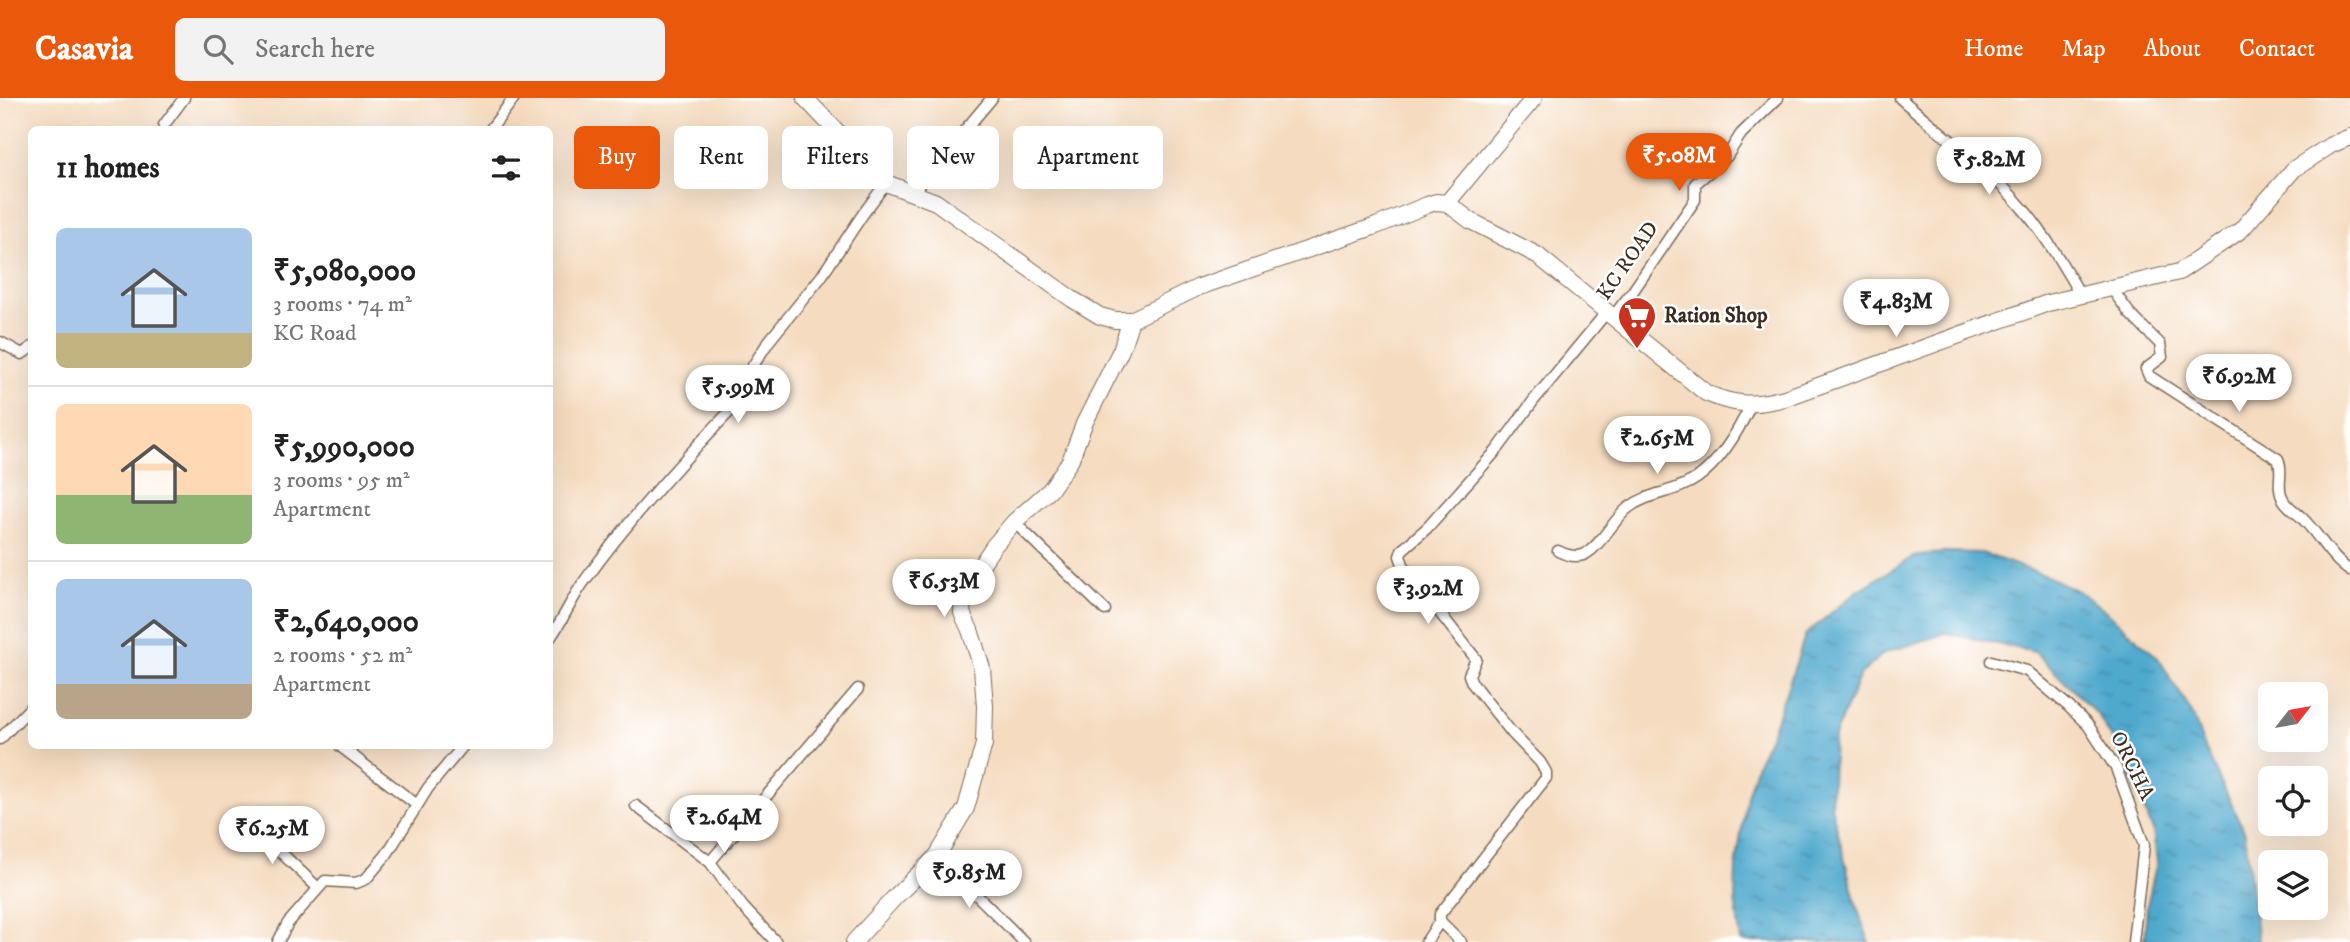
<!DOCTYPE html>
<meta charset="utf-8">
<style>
body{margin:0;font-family:"IM FELL DW Pica",serif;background:#f2f2f2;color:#222;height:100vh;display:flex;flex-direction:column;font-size:26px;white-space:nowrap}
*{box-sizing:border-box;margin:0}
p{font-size:23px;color:#767676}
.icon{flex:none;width:38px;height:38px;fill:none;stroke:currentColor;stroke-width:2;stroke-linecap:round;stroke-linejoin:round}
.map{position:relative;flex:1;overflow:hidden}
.side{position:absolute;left:28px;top:28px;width:525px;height:623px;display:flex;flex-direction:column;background:#fff;border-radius:10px;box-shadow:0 7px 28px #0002}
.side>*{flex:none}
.hud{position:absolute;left:574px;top:28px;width:665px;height:63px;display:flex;gap:14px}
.needle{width:46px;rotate:59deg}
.tools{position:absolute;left:2258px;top:584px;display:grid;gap:14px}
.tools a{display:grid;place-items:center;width:70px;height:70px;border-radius:10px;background:#fff;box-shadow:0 7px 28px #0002;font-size:35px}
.price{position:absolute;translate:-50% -60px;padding:0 16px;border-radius:24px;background:#fff;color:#222;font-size:23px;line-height:46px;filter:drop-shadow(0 2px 4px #0008)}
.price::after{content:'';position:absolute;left:50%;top:42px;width:21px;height:16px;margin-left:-10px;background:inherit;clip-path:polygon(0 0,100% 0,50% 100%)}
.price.current{background:#ea580c;color:#fff}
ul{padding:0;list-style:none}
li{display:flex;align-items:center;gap:21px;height:175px;padding:0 28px}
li+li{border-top:2px solid #e0e0e0}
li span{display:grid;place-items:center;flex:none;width:196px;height:140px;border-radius:10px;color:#555}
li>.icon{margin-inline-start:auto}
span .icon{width:84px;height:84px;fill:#fffc;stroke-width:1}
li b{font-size:30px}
h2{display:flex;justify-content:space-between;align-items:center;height:84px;padding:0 28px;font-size:30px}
.pill{padding:0 24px;border-radius:10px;background:#fff;box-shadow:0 7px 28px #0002;font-size:24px;line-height:63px}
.pill.current{background:#ea580c;color:#fff}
header{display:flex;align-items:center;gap:42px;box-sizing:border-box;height:98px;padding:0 35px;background:#ea580c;color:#fff}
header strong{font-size:33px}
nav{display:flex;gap:38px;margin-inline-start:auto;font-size:24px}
.search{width:490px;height:63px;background:#f2f2f2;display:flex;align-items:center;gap:18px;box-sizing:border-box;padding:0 24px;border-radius:10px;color:#767676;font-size:26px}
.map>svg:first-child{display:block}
.water{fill:url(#water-ripples);stroke:#456a76;stroke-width:2}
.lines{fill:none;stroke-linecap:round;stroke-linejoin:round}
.minor-casing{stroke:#7c6857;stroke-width:13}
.secondary-casing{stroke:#7c6857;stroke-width:18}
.minor{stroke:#fff;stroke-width:10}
.secondary{stroke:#fff;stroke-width:16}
.labels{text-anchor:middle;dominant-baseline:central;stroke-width:5;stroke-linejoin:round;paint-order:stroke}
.street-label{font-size:21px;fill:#3b2a1e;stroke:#fff}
.poi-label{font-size:21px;font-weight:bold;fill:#3b2a1e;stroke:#fff;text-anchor:start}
</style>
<header>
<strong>Casavia</strong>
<div class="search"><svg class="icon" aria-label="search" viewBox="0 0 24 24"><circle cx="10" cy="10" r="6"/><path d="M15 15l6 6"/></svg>Search here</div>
<nav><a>Home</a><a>Map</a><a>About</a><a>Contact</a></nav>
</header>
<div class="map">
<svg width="2350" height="844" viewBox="0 0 2350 844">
<defs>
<pattern id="water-ripples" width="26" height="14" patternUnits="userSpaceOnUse" patternTransform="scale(1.75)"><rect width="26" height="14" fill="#4fa9cd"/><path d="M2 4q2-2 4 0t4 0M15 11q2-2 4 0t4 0" fill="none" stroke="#438aa6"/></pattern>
</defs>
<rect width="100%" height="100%" fill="#fff"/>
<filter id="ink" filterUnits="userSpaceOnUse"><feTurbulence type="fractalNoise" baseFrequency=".0143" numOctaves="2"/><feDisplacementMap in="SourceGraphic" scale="14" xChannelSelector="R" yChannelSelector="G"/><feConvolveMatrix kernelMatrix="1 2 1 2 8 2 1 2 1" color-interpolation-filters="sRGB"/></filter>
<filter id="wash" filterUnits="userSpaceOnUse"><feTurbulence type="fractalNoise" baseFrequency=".00686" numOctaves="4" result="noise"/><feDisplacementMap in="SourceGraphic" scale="28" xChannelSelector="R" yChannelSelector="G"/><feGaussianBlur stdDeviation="1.57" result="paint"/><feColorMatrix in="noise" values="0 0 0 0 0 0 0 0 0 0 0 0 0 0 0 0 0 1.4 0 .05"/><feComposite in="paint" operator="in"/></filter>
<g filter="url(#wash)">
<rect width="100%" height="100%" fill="#f5dcc0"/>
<!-- water -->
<path class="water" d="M1947 454 1982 455 2049 479 2080 494 2108 515 2158 560 2192 615 2203 646 2245 735 2258 844H2144L2147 808 2157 763 2153 732 2119 653 2098 617 2035 554 1947 535 1884 555 1860 577 1834 638 1831 708 1856 806 1869 844H1741L1735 802 1736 768 1747 698 1757 665 1772 634 1806 536 1856 494 1913 459Z"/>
</g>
<g filter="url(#ink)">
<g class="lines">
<defs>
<path id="minor" d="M1900 0C1942 37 1988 69 2024 112 2046 138 2064 169 2081 198
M164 32V27L184 0
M490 32 514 0
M912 95 992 0
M2112 191 2130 216 2160 246 2162 259 2146 271 2149 278 2278 361C2284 374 2276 387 2282 399 2285 407 2296 414 2301 419 2319 436 2330 460 2350 473
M1612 220 1633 193 1695 102V86L1727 58 1741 36 1778 0
M0 244 22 256 32 249
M1014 424 1105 512
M1558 453C1566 457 1574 460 1583 457 1598 452 1614 421 1628 410 1649 394 1676 395 1697 380 1721 363 1739 332 1751 306
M550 540C564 521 572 499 586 481 630 420 681 364 733 310L743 294 745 280 769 243 821 179 863 116 886 85
M1991 563 2027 573 2068 608 2088 627 2116 670 2144 747 2133 844
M0 641 32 608
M340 648 417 707
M636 708 710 764 743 809 776 844
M249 724 317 789
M937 758 1024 844
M710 764 858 591
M278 844 288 825 325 783 356 785 366 781 387 756 428 690 463 648
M1426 844 1440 823
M1461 844 1440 823V816L1546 680V674L1540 664 1512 635 1472 585 1469 577 1476 561 1404 469 1400 458 1402 452 1427 430 1497 352 1534 302 1606 215"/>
<path id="secondary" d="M805 0 886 85 936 104 1072 201 1100 218 1115 222H1131L1199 189 1376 128 1427 107 1436 104 1447 105
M1447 105 1471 123 1537 157 1706 295C1736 308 1753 308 1785 300L2048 205 2179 174 2241 132 2294 71 2331 47 2350 39
M1447 105 1534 0
M854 844 895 799 937 758 966 710 984 646 985 608 982 570 970 532 962 515 963 499 975 476 993 449 1014 424 1050 392 1070 363 1084 326 1121 252 1131 222"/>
</defs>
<!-- minor casing -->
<use href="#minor" class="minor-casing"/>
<!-- secondary casing -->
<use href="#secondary" class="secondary-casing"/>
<!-- minor -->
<use href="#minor" class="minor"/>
<!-- secondary -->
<use href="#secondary" class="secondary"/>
</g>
</g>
<!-- icons -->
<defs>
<symbol id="supermarket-pin" viewBox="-11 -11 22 30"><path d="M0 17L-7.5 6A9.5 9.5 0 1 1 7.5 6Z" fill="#c8321e" stroke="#fff"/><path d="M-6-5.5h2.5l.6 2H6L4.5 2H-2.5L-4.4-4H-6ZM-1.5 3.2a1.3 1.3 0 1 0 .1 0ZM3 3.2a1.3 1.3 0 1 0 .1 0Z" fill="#fff"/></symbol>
</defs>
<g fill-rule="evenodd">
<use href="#supermarket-pin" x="1615" y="196" width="44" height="60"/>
</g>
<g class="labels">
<!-- street labels -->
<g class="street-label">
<text transform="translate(1628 163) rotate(-55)">KC ROAD</text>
<text transform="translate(2132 668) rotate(64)">ORCHA</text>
</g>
<!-- poi labels -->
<g class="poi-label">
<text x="1664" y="218">Ration Shop</text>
</g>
</g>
</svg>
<div class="tools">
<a><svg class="needle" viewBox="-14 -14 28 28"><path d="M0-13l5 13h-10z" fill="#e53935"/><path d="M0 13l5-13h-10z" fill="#767676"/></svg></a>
<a><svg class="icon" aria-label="locate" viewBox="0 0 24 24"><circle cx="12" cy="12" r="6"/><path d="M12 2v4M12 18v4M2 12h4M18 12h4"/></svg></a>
<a><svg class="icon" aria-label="layers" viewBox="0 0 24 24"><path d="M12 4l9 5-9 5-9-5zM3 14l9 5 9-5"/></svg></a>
</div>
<b class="price current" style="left:1679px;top:95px">₹5.08M</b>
<b class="price" style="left:1989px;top:99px">₹5.82M</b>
<b class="price" style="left:1896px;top:241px">₹4.83M</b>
<b class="price" style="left:2239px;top:316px">₹6.92M</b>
<b class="price" style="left:738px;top:327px">₹5.99M</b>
<b class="price" style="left:1657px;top:378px">₹2.65M</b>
<b class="price" style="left:944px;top:521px">₹6.53M</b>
<b class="price" style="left:1428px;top:528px">₹3.92M</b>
<b class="price" style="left:724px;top:757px">₹2.64M</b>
<b class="price" style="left:272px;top:768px">₹6.25M</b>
<b class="price" style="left:969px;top:812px">₹9.85M</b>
<div class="hud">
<a class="pill current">Buy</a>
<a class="pill">Rent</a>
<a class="pill">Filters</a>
<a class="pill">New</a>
<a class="pill">Apartment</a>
</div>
<section class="side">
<h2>11 homes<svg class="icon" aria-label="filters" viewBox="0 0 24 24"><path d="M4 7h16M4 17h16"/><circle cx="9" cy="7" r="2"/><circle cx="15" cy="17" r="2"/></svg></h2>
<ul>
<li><span style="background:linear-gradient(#a9c7e8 75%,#c2b280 0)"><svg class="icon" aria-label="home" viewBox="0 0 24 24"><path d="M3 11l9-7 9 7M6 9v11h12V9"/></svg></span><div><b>₹5,080,000</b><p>3 rooms · 74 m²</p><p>KC Road</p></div></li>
<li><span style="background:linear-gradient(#ffd9b3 65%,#8fb573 0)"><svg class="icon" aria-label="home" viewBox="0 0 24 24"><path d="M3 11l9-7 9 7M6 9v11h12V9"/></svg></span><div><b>₹5,990,000</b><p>3 rooms · 95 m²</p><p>Apartment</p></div></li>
<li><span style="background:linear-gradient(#a9c7e8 75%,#b9a48a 0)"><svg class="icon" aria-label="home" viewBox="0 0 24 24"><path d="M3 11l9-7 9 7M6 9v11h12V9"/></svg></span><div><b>₹2,640,000</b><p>2 rooms · 52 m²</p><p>Apartment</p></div></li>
</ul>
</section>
</div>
